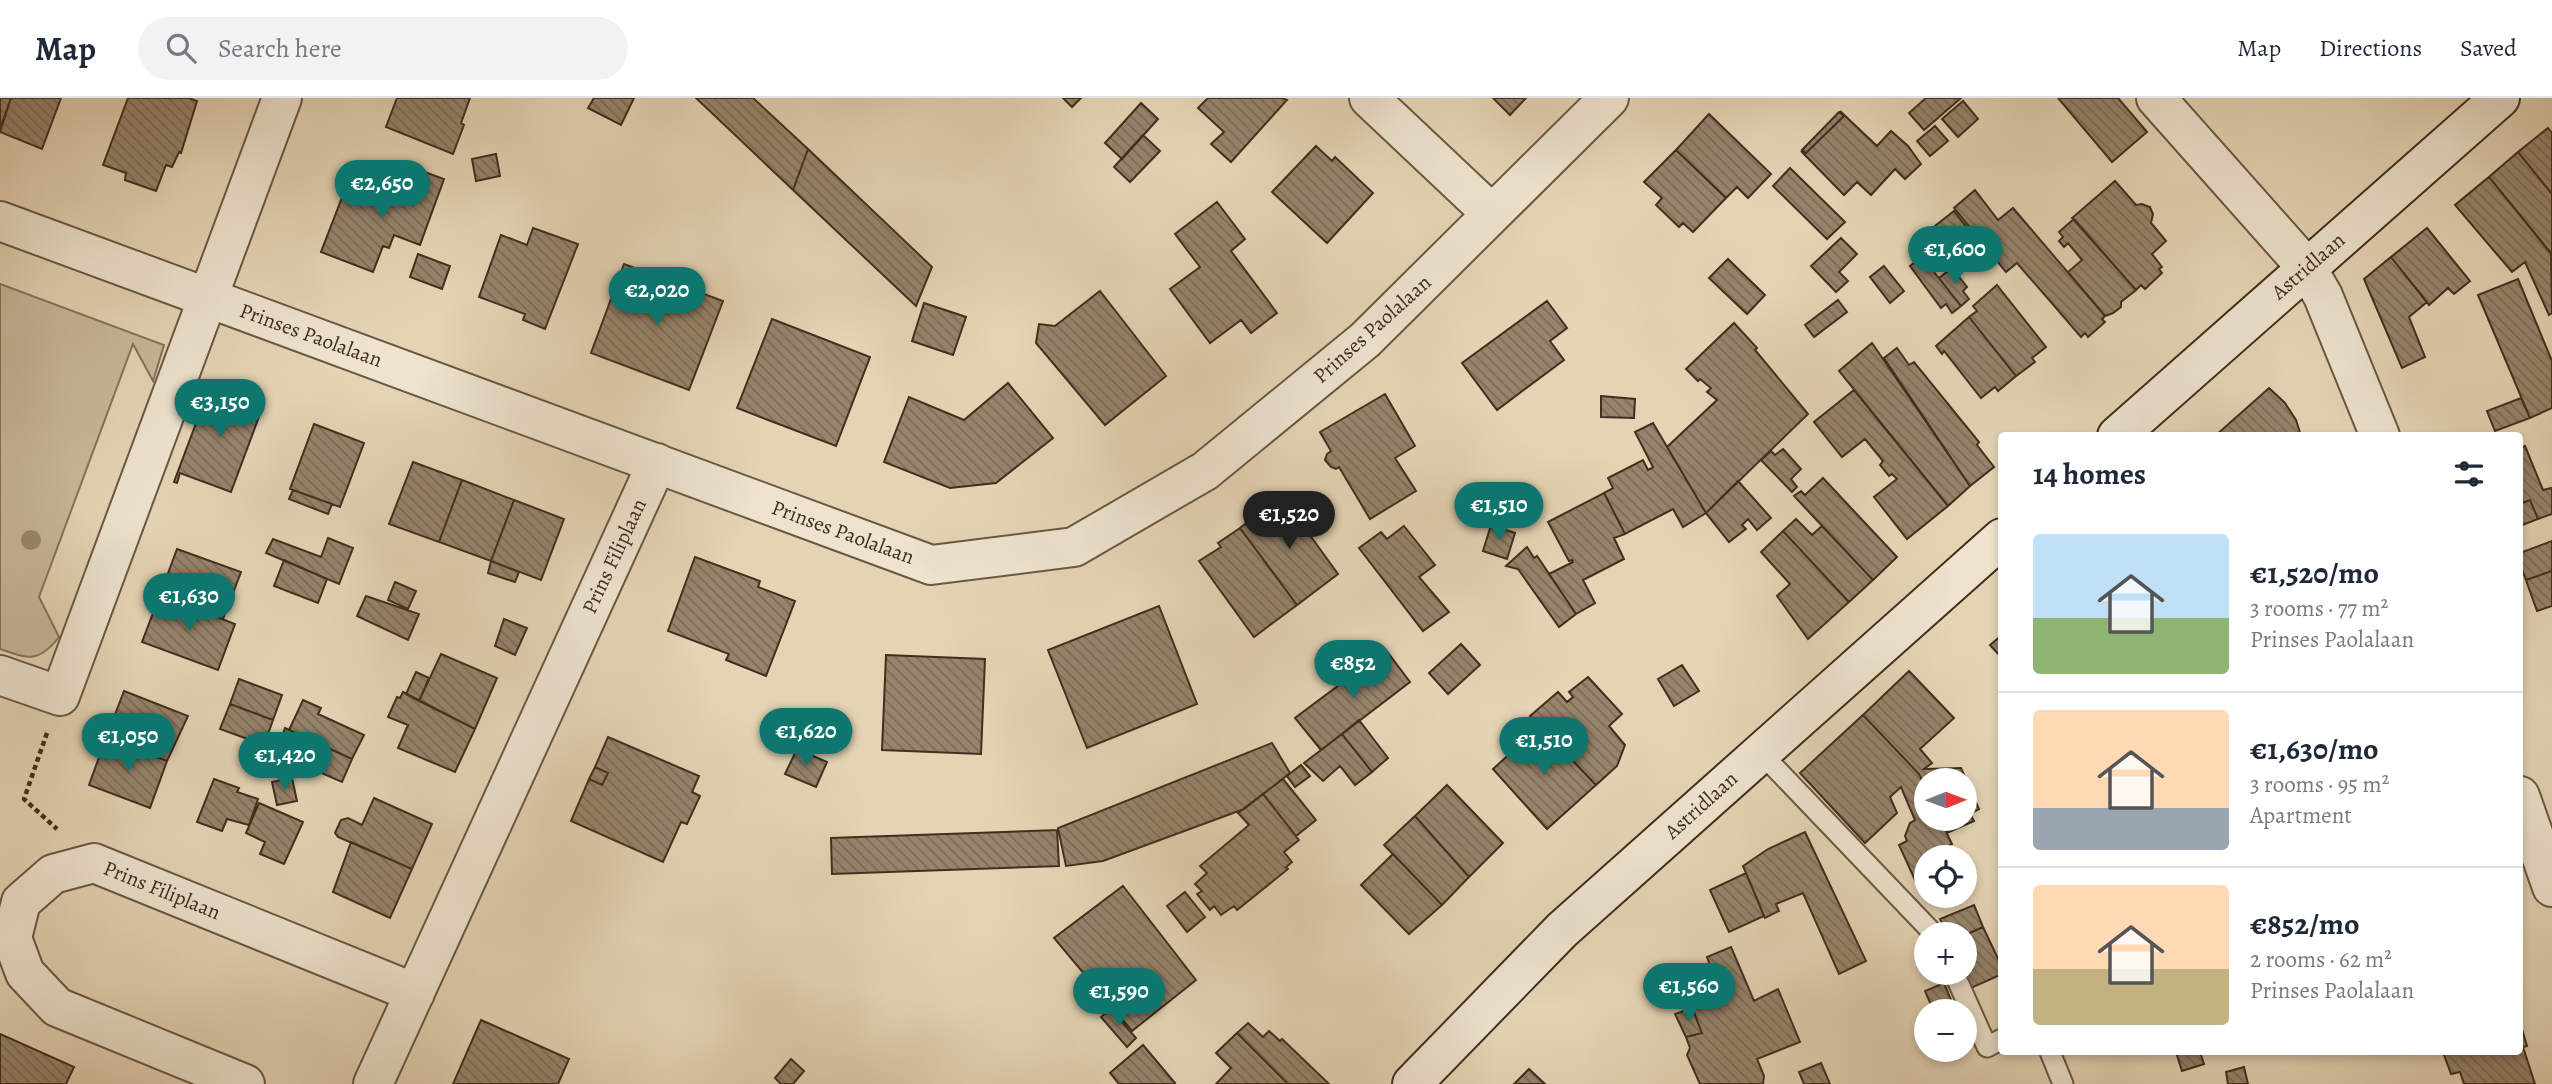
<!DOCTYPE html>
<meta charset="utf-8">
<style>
body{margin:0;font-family:Alegreya,serif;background:#f2f2f3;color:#1f2937;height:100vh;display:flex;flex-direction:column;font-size:26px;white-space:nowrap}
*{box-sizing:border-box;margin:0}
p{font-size:23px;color:#747a83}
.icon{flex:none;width:38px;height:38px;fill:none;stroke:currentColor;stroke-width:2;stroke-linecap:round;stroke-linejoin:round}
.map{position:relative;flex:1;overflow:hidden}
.side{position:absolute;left:1998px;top:334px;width:525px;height:623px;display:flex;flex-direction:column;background:#fff;border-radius:7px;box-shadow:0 4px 10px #0003}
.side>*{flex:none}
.needle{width:46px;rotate:89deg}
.controls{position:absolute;left:1914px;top:670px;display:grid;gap:14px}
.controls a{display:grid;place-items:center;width:63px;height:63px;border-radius:50%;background:#fff;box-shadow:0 4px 10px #0003;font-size:35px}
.price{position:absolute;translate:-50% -60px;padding:0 16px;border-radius:24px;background:#0f766e;color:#fff;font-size:23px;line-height:46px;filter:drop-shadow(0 2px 4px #0008)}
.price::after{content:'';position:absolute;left:50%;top:42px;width:21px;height:16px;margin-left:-10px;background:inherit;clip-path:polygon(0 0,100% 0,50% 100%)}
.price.on{background:#222;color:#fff}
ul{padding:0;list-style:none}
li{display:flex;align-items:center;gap:21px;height:175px;padding:0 35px}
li+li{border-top:2px solid #e0e1e3}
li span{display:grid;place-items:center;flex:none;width:196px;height:140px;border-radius:7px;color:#555}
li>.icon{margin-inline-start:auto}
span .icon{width:84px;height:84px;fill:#fffc;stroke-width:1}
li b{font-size:30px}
h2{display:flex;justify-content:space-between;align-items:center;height:84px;padding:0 35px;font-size:30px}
header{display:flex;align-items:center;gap:42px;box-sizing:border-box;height:98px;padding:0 35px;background:#fff;border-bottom:2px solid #e0e1e3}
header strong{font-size:33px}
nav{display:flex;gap:38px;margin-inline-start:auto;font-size:24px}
.search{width:490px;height:63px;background:#f2f2f3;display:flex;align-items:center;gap:18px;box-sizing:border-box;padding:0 24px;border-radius:38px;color:#747a83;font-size:26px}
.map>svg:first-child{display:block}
.green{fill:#c8b89b;stroke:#84735d;stroke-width:2}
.building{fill:url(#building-back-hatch);stroke:#412e1f;stroke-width:2}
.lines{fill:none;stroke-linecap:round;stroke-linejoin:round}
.service-casing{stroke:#6a5844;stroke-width:23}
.minor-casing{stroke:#6a5844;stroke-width:42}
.secondary-casing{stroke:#412e1f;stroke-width:42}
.path{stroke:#412e1f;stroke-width:4.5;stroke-dasharray:5 3.5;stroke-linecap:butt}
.service{stroke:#ede3ce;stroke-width:19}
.minor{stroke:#ede3ce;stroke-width:38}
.secondary{stroke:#ede3ce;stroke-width:38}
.tree{fill:#998870}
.labels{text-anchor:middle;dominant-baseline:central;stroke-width:5;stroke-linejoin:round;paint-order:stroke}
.street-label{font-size:21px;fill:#412e1f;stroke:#ede3ce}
</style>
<header>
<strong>Map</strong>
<div class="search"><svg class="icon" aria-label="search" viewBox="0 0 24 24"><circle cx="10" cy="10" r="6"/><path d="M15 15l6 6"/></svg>Search here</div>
<nav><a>Map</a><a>Directions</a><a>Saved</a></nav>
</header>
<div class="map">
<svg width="2552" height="986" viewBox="0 0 2552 986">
<defs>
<pattern id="building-back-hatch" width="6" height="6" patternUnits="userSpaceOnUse" patternTransform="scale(1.75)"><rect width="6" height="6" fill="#96846c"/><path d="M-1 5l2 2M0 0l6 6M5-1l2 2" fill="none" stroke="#7c6c58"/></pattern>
</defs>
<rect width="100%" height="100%" fill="#e4d4b4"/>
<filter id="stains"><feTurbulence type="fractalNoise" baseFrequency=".00286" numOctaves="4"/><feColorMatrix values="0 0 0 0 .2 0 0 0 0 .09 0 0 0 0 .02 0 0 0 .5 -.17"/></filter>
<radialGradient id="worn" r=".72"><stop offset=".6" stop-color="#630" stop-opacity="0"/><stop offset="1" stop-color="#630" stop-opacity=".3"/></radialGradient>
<!-- green -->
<path class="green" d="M0 186 164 247 153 283 133 246 39 499 59 539C39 565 28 561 0 551Z"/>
<!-- building -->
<path class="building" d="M0 0H11L0 31Z
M11 0H61L42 51 0 34Z
M128 0H189L197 3 181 55 179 54 172 69 166 67 156 93 125 82 126 75 103 67Z
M397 0H470L461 25 464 27 453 56 386 29Z
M594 0H634L621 27 588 10Z
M696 0H753L808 51 793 92Z
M1063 0H1081L1072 9Z
M1208 0H1282L1287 2 1231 64 1211 46 1224 34 1198 10Z
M1493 0H1526L1510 17Z
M1926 0H1961L1924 32 1909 15Z
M2058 0H2118L2147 34 2112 64Z
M1963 3 1978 21 1958 39 1942 21Z
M1141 5 1158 21 1122 61 1105 45Z
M1840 13 1877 48 1891 33 1908 48 1921 66 1905 81 1895 71 1871 97 1857 84 1844 97 1801 53 1806 55 1844 18Z
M1839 14 1844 18 1806 55 1802 52Z
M1709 16 1771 76 1748 100 1737 89 1726 100 1676 52Z
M1935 28 1948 43 1930 58 1917 43Z
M2548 30 2552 35V96L2518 54Z
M1143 37 1160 53 1130 84 1114 69Z
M1316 48 1332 63 1335 59 1373 95 1327 145 1272 94Z
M808 51 932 169 916 208 793 92Z
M1676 52 1726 100 1693 134 1683 125 1679 129 1656 107 1662 100 1644 84Z
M2518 54 2552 96V157L2489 79Z
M496 56 500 78 476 83 472 61Z
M1790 70 1845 124 1827 141 1773 88Z
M419 72 444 81 420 147 394 137 389 150 383 148 373 174 321 154 343 97 366 104 375 79 411 93Z
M2489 79 2551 155 2552 215 2549 217 2525 164 2512 174 2455 107Z
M2115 83 2136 107 2142 106 2150 109 2153 116 2151 125 2166 143 2152 156 2162 169 2159 171 2162 175 2145 191 2141 187 2136 192 2072 120Z
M1975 92 1998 122 2013 110 2105 218 2102 221 2105 224 2088 239 2085 235 2081 239 2017 165 2006 174 1954 110Z
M1217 104 1245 141 1231 153 1277 215 1251 235 1241 222 1210 245 1170 191 1200 169 1175 136Z
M1954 113 1980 146 1962 161 1935 128Z
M2074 121 2136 192 2121 204V209L2113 215 2105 218 2068 174 2082 162 2068 145 2064 149 2059 143 2063 139 2059 134Z
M533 130 578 146 545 231 523 222 525 216 479 199 501 137 527 147Z
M2427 130 2470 183 2454 196 2448 190 2429 207 2391 159Z
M1841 140 1857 156 1839 174 1848 183 1836 194 1811 168Z
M418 156 450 168 442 191 410 179Z
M1922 159 1961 208 1952 215 1946 206 1941 210 1910 168Z
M2391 159 2427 204 2409 219 2425 259 2402 270 2364 181Z
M1728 161 1765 197 1747 216 1709 180Z
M624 166 723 203 689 292 591 255Z
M1884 168 1904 193 1890 205 1870 179Z
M1952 170 1967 189 1963 193 1969 201 1961 208 1939 180Z
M2518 181 2552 263V310L2530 320 2478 197Z
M1997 187 2046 249 2032 260 2035 264 2016 278 1969 219 1977 213 1973 208Z
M1100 193 1166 278 1105 327 1036 245 1039 226 1055 228Z
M1838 202 1847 214 1814 239 1805 227Z
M1547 203 1567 230 1550 243 1564 262 1497 312 1462 265Z
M924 205 966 219 953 257 912 243Z
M1969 219 2016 278 1998 293 1995 289 1981 300 1944 253 1942 256 1936 248Z
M772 221 870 259 836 348 737 310Z
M1734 225 1757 250 1755 252 1808 316 1706 415 1667 349 1717 302 1707 294 1711 290 1700 281 1698 283 1686 271Z
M1872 245 1970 388 1948 408 1839 273Z
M1897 250 1909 267 1914 264 1979 344 1977 347 1994 369 1970 388 1884 260Z
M1008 285 1053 340 996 385 950 390 884 364 909 299 964 322Z
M210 288 263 308 231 394 180 375 177 385 174 384Z
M2269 290 2285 305 2296 322 2301 338H2215Z
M1854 292 1948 408 1907 441 1874 399 1897 381 1892 376 1889 378 1880 367 1883 363 1865 341 1842 359 1814 324Z
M1385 296 1415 348 1395 360 1416 393 1370 421 1339 369 1336 371 1331 369 1325 362 1327 356 1331 353 1320 334Z
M1601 298 1635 301 1634 320 1601 319Z
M2521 300 2530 320 2495 333 2487 313Z
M1653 325 1706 415 1683 429 1673 411 1625 436 1604 395 1613 390 1608 380 1643 362 1648 372 1653 369 1635 334Z
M314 326 364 345 340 409 290 391Z
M2525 348 2543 392 2551 390 2552 393V416L2538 421 2530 402 2520 406V350Z
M1783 351 1801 371 1791 381 1797 389 1792 394 1761 362 1771 353 1775 357Z
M413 364 462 382 439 444 389 426Z
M1823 380 1897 459 1873 482 1794 398 1801 393 1805 397Z
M462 382 514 402 491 463 439 444Z
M1738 383 1771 420 1757 432 1748 421 1742 427 1746 431 1729 444 1706 415Z
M293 392 332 406 328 416 289 401Z
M1604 395 1625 436 1614 440 1624 461 1583 482 1595 505 1576 516 1549 476 1573 464 1572 462 1569 463 1548 424Z
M1283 400 1338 476 1297 507 1240 430 1261 414 1263 417Z
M514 402 564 421 541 482 491 463Z
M2530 402 2538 421 2520 428V406Z
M1796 421 1812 437 1822 428 1873 482 1849 504 1783 433Z
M1491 427 1515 435 1507 461 1483 453Z
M1404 428 1435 467 1419 479 1449 514 1423 533 1359 450 1381 434 1387 441Z
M1240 430 1297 507 1254 539 1199 463 1221 449 1218 445Z
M1783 433 1849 504 1808 541 1777 498 1790 486 1761 454Z
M328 440 353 450 339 486 266 455 273 441 321 459Z
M2552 443V473L2526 482 2520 467V455Z
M1527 449 1534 460 1537 458 1576 516 1559 529 1518 471 1506 468Z
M177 451 241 474 223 521 160 497Z
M695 459 760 483 758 489 795 503 766 578 726 562 729 556 668 533Z
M284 462 327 481 318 505 274 488Z
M491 463 519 474 515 484 488 475Z
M2552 473V508L2537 513 2526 482Z
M395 484 416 493 408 511 388 502Z
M160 497 235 526 218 572 142 544Z
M366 498 419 516 408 542 357 518Z
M1159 508 1197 606 1087 650 1048 552Z
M504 521 527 530 515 557 495 548Z
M2002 537V560L1990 547Z
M1461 546 1480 567 1448 596 1429 575Z
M1386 552 1410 584 1321 652 1295 620Z
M441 556 497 580 475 631 419 603Z
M886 557 985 561 981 656 882 652Z
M1682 567 1699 593 1674 608 1658 581Z
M1909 573 1954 620 1920 651 1932 665 1924 671 1961 670 1979 711 1970 716 1974 723 1947 735 1940 721H1965V682H1927V691L1919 676 1863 617Z
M416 574 429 580 419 603 406 596Z
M1588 579 1622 616 1609 628 1625 647 1617 668 1596 687 1530 618 1558 594 1567 604 1573 599 1569 594Z
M239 581 282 597 273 622 230 606Z
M124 593 188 618 167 663 106 640Z
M403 594 475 631 455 674 398 650 408 627 388 619 397 599 400 600Z
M303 602 321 610 318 616 364 637 352 661 289 632Z
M230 606 273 622 264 647 220 631Z
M1863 617 1919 676 1927 691V721H1940L1952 746 1950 747 1955 760H1927V790L1920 793 1899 747 1907 743 1905 738 1910 725 1915 722 1901 689 1890 699 1897 715 1865 745 1800 675Z
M1359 622 1388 660 1372 674 1342 636Z
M1540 628 1596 687 1547 731 1493 671Z
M285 630 352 661 342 684 299 665 297 671 274 661Z
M1342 636 1372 674 1355 687 1340 668 1323 683 1304 665Z
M608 639 699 678 692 694 700 698 687 726 681 724 663 764 571 723 589 681 602 687 608 675 595 669Z
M106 640 167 663 150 710 89 687Z
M1272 645 1290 675 1244 711 1103 763 1066 768 1058 730Z
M797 651 827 664 816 689 785 676Z
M1301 667 1310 678 1295 689 1287 678Z
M595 669 608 675 602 687 589 681Z
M292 680 297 703 277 707 272 684Z
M214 681 239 690 237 694 258 701 249 727 227 721 222 733 197 724Z
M1283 681 1316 722 1296 738 1263 696Z
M1447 687 1503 745 1469 779 1415 718Z
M1263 696 1299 742 1284 754 1292 764 1286 769 1288 771 1237 812 1234 808 1221 817 1214 808 1210 812 1197 796 1202 793 1195 786 1207 775 1200 768 1249 727 1238 715Z
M374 700 432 726 412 771 338 739 335 735 341 722 348 720 362 727Z
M259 705 303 724 284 766 260 756 265 744 246 735Z
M1415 718 1469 779 1442 807 1384 747Z
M1057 732 1059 768 832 776 831 740Z
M1805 734 1866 863 1839 876 1803 795 1776 806 1779 813 1765 820 1743 768 1768 751Z
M351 744 412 771 390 820 333 794Z
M1393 756 1442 807 1409 836 1361 787Z
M1746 775 1764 818 1729 834 1710 792Z
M1123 788 1196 882 1132 933 1054 840Z
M1185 794 1205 819 1187 834 1167 808Z
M1974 807 1983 829 1965 837 1947 836 1940 821Z
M1983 829 2002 869V876L1971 890 1965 875V837Z
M1731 849 1754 903 1778 891 1800 944 1757 961 1764 978 1763 986H1700L1687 957 1690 950 1686 939 1702 935 1688 899 1682 896 1679 887 1683 878 1692 874 1697 875 1711 870 1707 859Z
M1944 885 1956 914H1934L1925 893Z
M1692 910 1702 935 1686 939 1675 916Z
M1110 911 1136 940 1127 949 1101 919Z
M481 922 569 961 558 986H453Z
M1248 925 1263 939 1269 933 1280 943 1282 941 1329 986H1288L1237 935Z
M2521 928 2527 948 2523 949 2535 986H2464L2460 974 2451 976 2443 954H2520Z
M1237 935 1288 986H1216L1231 970 1216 955Z
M0 936 74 969 66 986H0Z
M1143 947 1175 985 1174 986H1119L1110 975Z
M2176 954H2200L2204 966 2182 973Z
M791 961 804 973 793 986H781L775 980Z
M1821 965 1830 986H1804L1799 974Z
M2244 969 2248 986H2228L2226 974Z
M1529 971 1545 986H1514Z"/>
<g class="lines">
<defs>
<path id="service" d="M1760 654 1934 836
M1954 875 1987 949 2002 941
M2050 954 2063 986"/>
<path id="minor" d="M1369 0 1492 116
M2156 0 2307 170 2323 198 2380 338
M0 123 931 467 1074 449 1205 373 1365 242 1609 0
M0 577 60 598 282 0
M2520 698 2552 789
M245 986 57 909 25 875 12 840 21 804 53 776 94 765 415 895
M373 986 657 365"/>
<path id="secondary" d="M2117 338 2500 0
M1412 986 1562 832 2002 440"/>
</defs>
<!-- service casing -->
<use href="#service" class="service-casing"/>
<!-- minor casing -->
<use href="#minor" class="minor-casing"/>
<!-- secondary casing -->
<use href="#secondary" class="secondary-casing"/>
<!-- path -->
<path class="path" d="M47 635 24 701 57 731"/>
<!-- service -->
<use href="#service" class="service"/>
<!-- minor -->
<use href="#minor" class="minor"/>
<!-- secondary -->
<use href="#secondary" class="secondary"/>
</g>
<!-- trees -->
<circle class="tree" cx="31" cy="442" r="10"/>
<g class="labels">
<!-- street labels -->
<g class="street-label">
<text transform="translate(2308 168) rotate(-41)">Astridlaan</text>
<text transform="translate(1372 231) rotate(-42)">Prinses Paolalaan</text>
<text transform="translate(311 237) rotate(20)">Prinses Paolalaan</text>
<text transform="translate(843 434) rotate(20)">Prinses Paolalaan</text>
<text transform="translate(614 458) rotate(-65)">Prins Filiplaan</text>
<text transform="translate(1701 707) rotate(-42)">Astridlaan</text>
<text transform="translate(162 792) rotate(22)">Prins Filiplaan</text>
</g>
</g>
<rect width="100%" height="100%" filter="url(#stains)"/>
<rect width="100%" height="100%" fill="url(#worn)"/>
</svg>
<div class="controls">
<a><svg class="needle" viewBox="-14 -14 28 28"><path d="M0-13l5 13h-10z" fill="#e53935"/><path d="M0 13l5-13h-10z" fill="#747a83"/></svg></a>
<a><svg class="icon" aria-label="locate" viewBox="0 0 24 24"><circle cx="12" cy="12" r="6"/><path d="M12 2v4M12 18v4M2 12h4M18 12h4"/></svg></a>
<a>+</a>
<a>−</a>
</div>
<b class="price" style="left:382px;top:122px">€2,650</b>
<b class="price" style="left:1955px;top:188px">€1,600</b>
<b class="price" style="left:657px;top:229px">€2,020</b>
<b class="price" style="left:220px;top:341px">€3,150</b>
<b class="price" style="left:1499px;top:444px">€1,510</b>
<b class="price on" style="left:1289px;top:453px">€1,520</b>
<b class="price" style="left:189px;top:535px">€1,630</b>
<b class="price" style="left:1353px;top:602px">€852</b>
<b class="price" style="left:806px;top:670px">€1,620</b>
<b class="price" style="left:128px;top:675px">€1,050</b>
<b class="price" style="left:1544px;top:679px">€1,510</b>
<b class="price" style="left:285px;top:694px">€1,420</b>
<b class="price" style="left:1689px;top:925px">€1,560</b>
<b class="price" style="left:1119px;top:930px">€1,590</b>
<section class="side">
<h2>14 homes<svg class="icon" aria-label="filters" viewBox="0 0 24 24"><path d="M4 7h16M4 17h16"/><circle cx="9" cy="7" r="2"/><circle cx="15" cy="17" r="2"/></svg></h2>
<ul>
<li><span style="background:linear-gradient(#bfe0f5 60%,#8fb573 0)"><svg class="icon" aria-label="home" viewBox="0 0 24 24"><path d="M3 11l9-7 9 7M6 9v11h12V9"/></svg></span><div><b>€1,520/mo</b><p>3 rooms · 77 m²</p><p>Prinses Paolalaan</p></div></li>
<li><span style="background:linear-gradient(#ffd9b3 70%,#9aa5b1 0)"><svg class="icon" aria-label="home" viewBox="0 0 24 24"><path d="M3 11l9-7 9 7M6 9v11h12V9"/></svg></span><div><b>€1,630/mo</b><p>3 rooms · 95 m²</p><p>Apartment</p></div></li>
<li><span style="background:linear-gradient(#ffd9b3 60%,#c2b280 0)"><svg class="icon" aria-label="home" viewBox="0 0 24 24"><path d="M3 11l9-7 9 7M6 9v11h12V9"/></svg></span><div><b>€852/mo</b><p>2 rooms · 62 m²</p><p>Prinses Paolalaan</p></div></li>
</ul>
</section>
</div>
